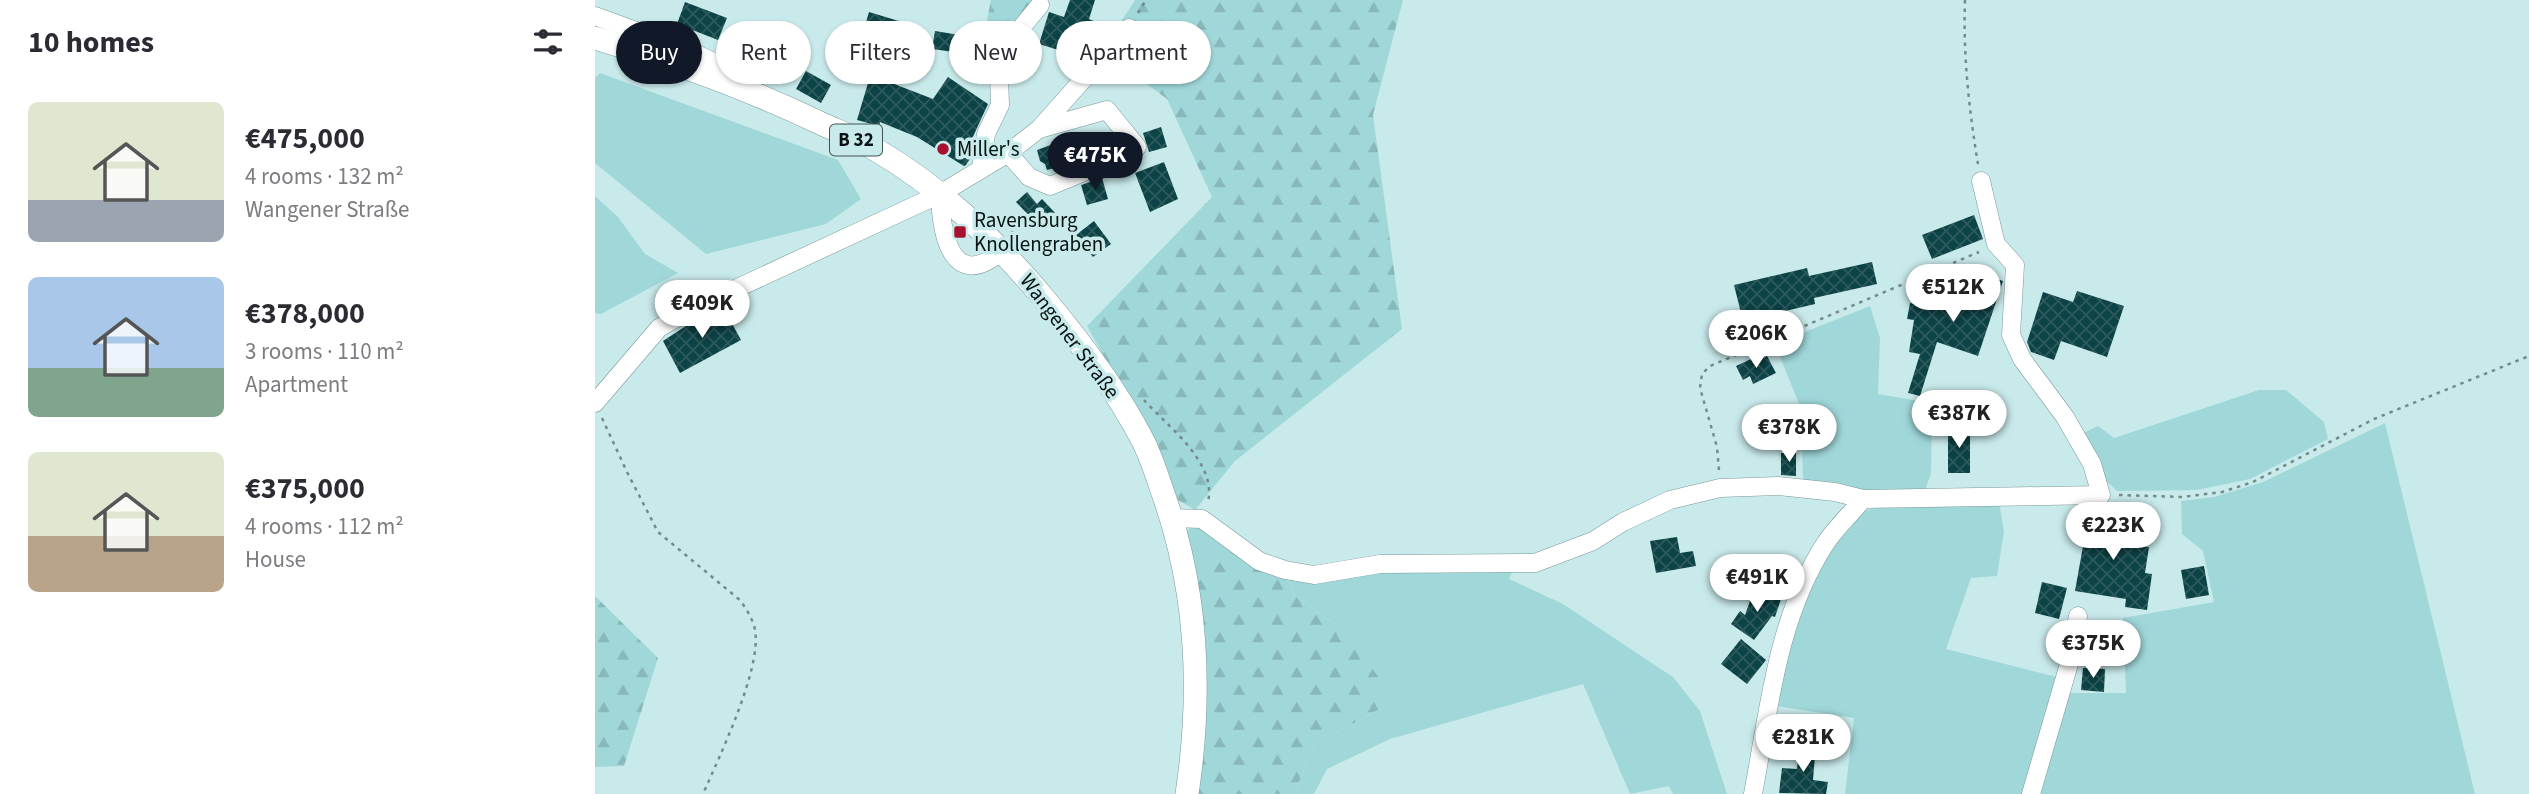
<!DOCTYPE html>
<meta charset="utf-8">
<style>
body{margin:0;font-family:"Source Sans 3",sans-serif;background:#f7f7f7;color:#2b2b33;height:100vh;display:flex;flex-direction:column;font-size:26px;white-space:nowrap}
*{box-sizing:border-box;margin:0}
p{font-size:23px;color:#7c7c81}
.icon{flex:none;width:38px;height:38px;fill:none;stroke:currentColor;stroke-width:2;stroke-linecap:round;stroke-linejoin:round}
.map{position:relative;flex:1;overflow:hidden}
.sheet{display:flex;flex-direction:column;background:#fff;width:595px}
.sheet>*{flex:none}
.banner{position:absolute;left:21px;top:21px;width:665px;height:63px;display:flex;gap:14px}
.price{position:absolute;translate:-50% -60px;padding:0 16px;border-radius:24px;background:#fff;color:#222;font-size:23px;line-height:46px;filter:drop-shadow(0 2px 4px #0008)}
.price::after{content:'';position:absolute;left:50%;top:42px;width:21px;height:16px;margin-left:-10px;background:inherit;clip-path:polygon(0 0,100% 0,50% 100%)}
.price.on{background:#111827;color:#fff}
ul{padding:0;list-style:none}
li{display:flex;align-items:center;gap:21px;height:175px;padding:0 28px}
li span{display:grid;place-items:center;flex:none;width:196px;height:140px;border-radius:10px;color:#555}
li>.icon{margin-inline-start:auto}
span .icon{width:84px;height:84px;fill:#fffc;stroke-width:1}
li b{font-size:30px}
h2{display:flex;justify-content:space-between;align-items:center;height:84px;padding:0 28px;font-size:30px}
.tag{padding:0 24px;border-radius:32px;background:#fff;box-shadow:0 2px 5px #0004;font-size:24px;line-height:63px}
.tag.on{background:#111827;color:#fff}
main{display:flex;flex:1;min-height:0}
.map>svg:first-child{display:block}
.green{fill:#a0d8da}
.forest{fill:url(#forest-firs)}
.building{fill:url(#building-cross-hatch)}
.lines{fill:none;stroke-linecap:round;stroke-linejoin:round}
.minor-casing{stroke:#799899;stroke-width:19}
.major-casing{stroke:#799899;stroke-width:24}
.path{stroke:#748b8c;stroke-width:2.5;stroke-dasharray:3.5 5;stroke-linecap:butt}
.minor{stroke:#fff;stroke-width:18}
.major{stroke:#fff;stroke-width:23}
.poi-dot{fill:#a8102f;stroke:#c9eaeb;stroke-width:2.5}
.labels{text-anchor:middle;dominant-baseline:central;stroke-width:7;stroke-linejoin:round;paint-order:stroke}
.shield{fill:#c9eaeb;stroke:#415353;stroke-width:2}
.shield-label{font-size:19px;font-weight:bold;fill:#071212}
.poi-label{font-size:21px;fill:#071212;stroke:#c9eaeb;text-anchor:start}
.street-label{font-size:21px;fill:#071212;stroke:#c9eaeb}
</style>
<main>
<section class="sheet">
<h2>10 homes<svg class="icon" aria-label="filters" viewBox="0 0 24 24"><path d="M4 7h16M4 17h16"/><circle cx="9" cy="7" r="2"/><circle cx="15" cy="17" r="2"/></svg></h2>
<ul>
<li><span style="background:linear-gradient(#dfe7d0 70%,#9aa5b1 0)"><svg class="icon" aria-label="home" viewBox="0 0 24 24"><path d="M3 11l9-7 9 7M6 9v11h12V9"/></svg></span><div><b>€475,000</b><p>4 rooms · 132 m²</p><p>Wangener Straße</p></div></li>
<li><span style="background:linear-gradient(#a9c7e8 65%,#7fa58c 0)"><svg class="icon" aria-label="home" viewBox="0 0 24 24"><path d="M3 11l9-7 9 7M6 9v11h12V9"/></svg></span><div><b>€378,000</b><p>3 rooms · 110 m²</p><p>Apartment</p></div></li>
<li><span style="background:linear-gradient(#dfe7d0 60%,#b9a48a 0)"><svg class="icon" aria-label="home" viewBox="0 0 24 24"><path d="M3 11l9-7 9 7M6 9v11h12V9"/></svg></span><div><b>€375,000</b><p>4 rooms · 112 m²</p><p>House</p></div></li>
</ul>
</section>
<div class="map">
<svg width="1934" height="794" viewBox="0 0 1934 794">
<defs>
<pattern id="forest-firs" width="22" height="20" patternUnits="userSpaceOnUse" patternTransform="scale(1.75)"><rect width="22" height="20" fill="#a0d8da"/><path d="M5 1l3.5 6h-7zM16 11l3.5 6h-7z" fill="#88b8ba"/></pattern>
<pattern id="building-cross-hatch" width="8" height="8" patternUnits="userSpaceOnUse" patternTransform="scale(1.75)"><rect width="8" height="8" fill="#0c4346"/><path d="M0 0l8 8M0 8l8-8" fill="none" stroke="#2e5a5d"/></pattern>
</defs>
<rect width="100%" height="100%" fill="#c9eaeb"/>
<!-- green -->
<path class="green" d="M5 73 243 160 266 199 231 224 111 254 0 163V78Z
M0 196 23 217 50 254 83 273 6 314 0 313Z
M1275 306 1285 338 1283 394 1382 411 1387 421 1337 423 1336 474 1328 495 1280 493 1208 481 1206 409 1180 344Z
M1664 390H1691L1729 422 1733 439 1655 479 1602 490 1522 491 1510 480 1488 433 1503 426 1519 438Z
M1790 423 1880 794H1442L1469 693H1531L1528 618 1619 602 1608 551 1587 534 1586 501 1619 497 1668 482Z
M1404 502 1409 531 1402 576 1376 578 1351 649 1462 677 1432 794H1250L1259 718 1182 706 1179 693 1220 571 1253 522 1270 511 1287 506Z
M600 526 625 539 601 581 590 531Z
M919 568 914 579 968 604 1078 677 1105 711 1132 794H1078L1074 786 1035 794 988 684 795 739 732 769 719 794H699L719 745 786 708 745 628 698 594 693 579 792 570Z"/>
<!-- forest -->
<path class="forest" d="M396 0H446L412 37 390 30Z
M540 0H808L778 115 807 329 640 461 600 510 583 500 556 435 523 382 492 326 617 197 572 99 507 51Z
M628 533 690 570 698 594 745 628 786 680V708L719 745 699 794H592L595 591Z
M0 596 63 658 29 766 0 767Z"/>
<!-- building -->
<path class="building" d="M475 0H500L494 19 508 25 501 43 479 35 473 53 444 44 454 12 469 17Z
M90 2 132 18 123 40 82 24Z
M274 12 317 25 309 53 266 39Z
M340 31 377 37 374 54 337 49Z
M149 44 171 54 163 72 140 61Z
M252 51 268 57 267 60 275 68 289 73 288 77 295 79 294 82 338 99 353 77 393 104 376 141 378 142 376 157 371 165 369 166 322 137 285 122 284 126 262 120 273 83 244 73Z
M211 71 236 85 226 103 201 89Z
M566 127 572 147 554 152 548 133Z
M478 137 484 161 452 170 450 164 445 161 442 150Z
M569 162 583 199 555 212 540 173Z
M507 178 513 199 492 205 486 185Z
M432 192 442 204 447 199 463 216 448 230 421 202Z
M1379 215 1388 239 1337 259 1327 235Z
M499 221 516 244 498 257 481 235Z
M1277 262 1282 284 1219 298 1220 304 1148 321 1139 285 1212 268 1214 276Z
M1372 269 1408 281 1383 356 1342 342 1325 396 1313 393 1325 354 1314 352 1319 320 1312 319 1315 303 1358 311Z
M1482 291 1529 306 1512 357 1466 341 1459 360 1436 352 1432 342 1448 292 1478 302Z
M128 307 146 340 85 373 68 341 100 320Z
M1172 356 1181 373 1158 384 1155 376 1148 380 1141 366 1156 359 1158 363Z
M1353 428H1375V473H1353Z
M1186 453H1201V476L1186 475Z
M1505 506 1524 510 1519 542 1554 547 1550 573 1557 574 1552 610 1530 607 1531 599 1480 591 1495 507Z
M1082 537 1085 553 1098 551 1101 566 1061 573 1055 541Z
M1609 566 1614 595 1591 599 1586 570Z
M1447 582 1472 588 1464 619 1440 613Z
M1159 590 1186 599 1180 617 1177 616 1159 640 1136 624 1145 611 1150 615Z
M1146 639 1171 660 1152 684 1126 664Z
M1488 668 1510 669 1509 692 1486 690Z
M1205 741 1221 743 1218 780 1233 782 1231 794 1184 793 1187 768 1202 769Z"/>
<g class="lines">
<defs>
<path id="minor" d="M0 16 95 51 129 67 140 85
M444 129 512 110 542 147
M413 153 434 177 455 186 501 167 494 143
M386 169 391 134 405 105 404 75 412 45 445 5
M408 250C357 294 346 234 345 194L413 153 444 129 534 28
M0 403 64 328 95 310 332 200
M576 518 607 519 664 561 690 570 719 575 785 564 940 563 998 541 1028 522 1075 500 1125 488 1183 486 1240 492 1268 499 1506 495 1497 464 1470 417 1427 359 1416 335 1420 265 1401 244 1386 181
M1158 794C1174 710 1182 618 1230 544 1240 528 1256 514 1268 499
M1436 794 1474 664 1483 616"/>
<path id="major" d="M0 38C77 61 152 88 225 123 242 131 261 138 278 148 344 186 397 237 446 295 483 339 520 387 547 439 557 458 563 479 570 499 603 595 607 694 592 794"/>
</defs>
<!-- minor casing -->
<use href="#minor" class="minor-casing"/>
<!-- major casing -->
<use href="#major" class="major-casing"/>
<!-- path -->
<path class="path" d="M1370 0C1368 55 1374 110 1383 164
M543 13 551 0
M410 225 420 235
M549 400C573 427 622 462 613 502
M7 418 32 472 63 532 146 601C152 611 158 619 160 630 167 669 124 757 108 794
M1124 470 1122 447 1105 388 1107 374 1115 366 1384 252
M1524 495 1587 497 1627 492 1658 482 1779 419 1934 356"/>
<!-- minor -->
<use href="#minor" class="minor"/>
<!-- major -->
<use href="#major" class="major"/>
</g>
<!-- markers -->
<g class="poi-dot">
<circle cx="348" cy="149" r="7"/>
<rect x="358" y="225" width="14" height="14" rx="3.5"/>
</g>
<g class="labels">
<!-- shield labels -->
<rect class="shield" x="235" y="124.5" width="52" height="31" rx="5"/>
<g class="shield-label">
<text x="261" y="140">B 32</text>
</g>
<!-- poi labels -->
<g class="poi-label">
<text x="362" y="149">Miller's</text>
<text x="379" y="220">Ravensburg<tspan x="379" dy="24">Knollengraben</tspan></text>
</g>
<!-- street labels -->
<g class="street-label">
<text transform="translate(475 336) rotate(53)">Wangener Straße</text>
</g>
</g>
</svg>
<b class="price on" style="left:500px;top:192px">€475K</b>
<b class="price" style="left:1358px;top:324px">€512K</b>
<b class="price" style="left:107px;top:340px">€409K</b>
<b class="price" style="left:1161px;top:370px">€206K</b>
<b class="price" style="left:1364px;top:450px">€387K</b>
<b class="price" style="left:1194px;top:464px">€378K</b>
<b class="price" style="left:1518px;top:562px">€223K</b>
<b class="price" style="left:1162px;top:614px">€491K</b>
<b class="price" style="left:1498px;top:680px">€375K</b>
<b class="price" style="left:1208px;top:774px">€281K</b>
<div class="banner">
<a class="tag on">Buy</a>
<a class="tag">Rent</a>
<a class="tag">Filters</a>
<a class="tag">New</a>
<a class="tag">Apartment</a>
</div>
</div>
</main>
